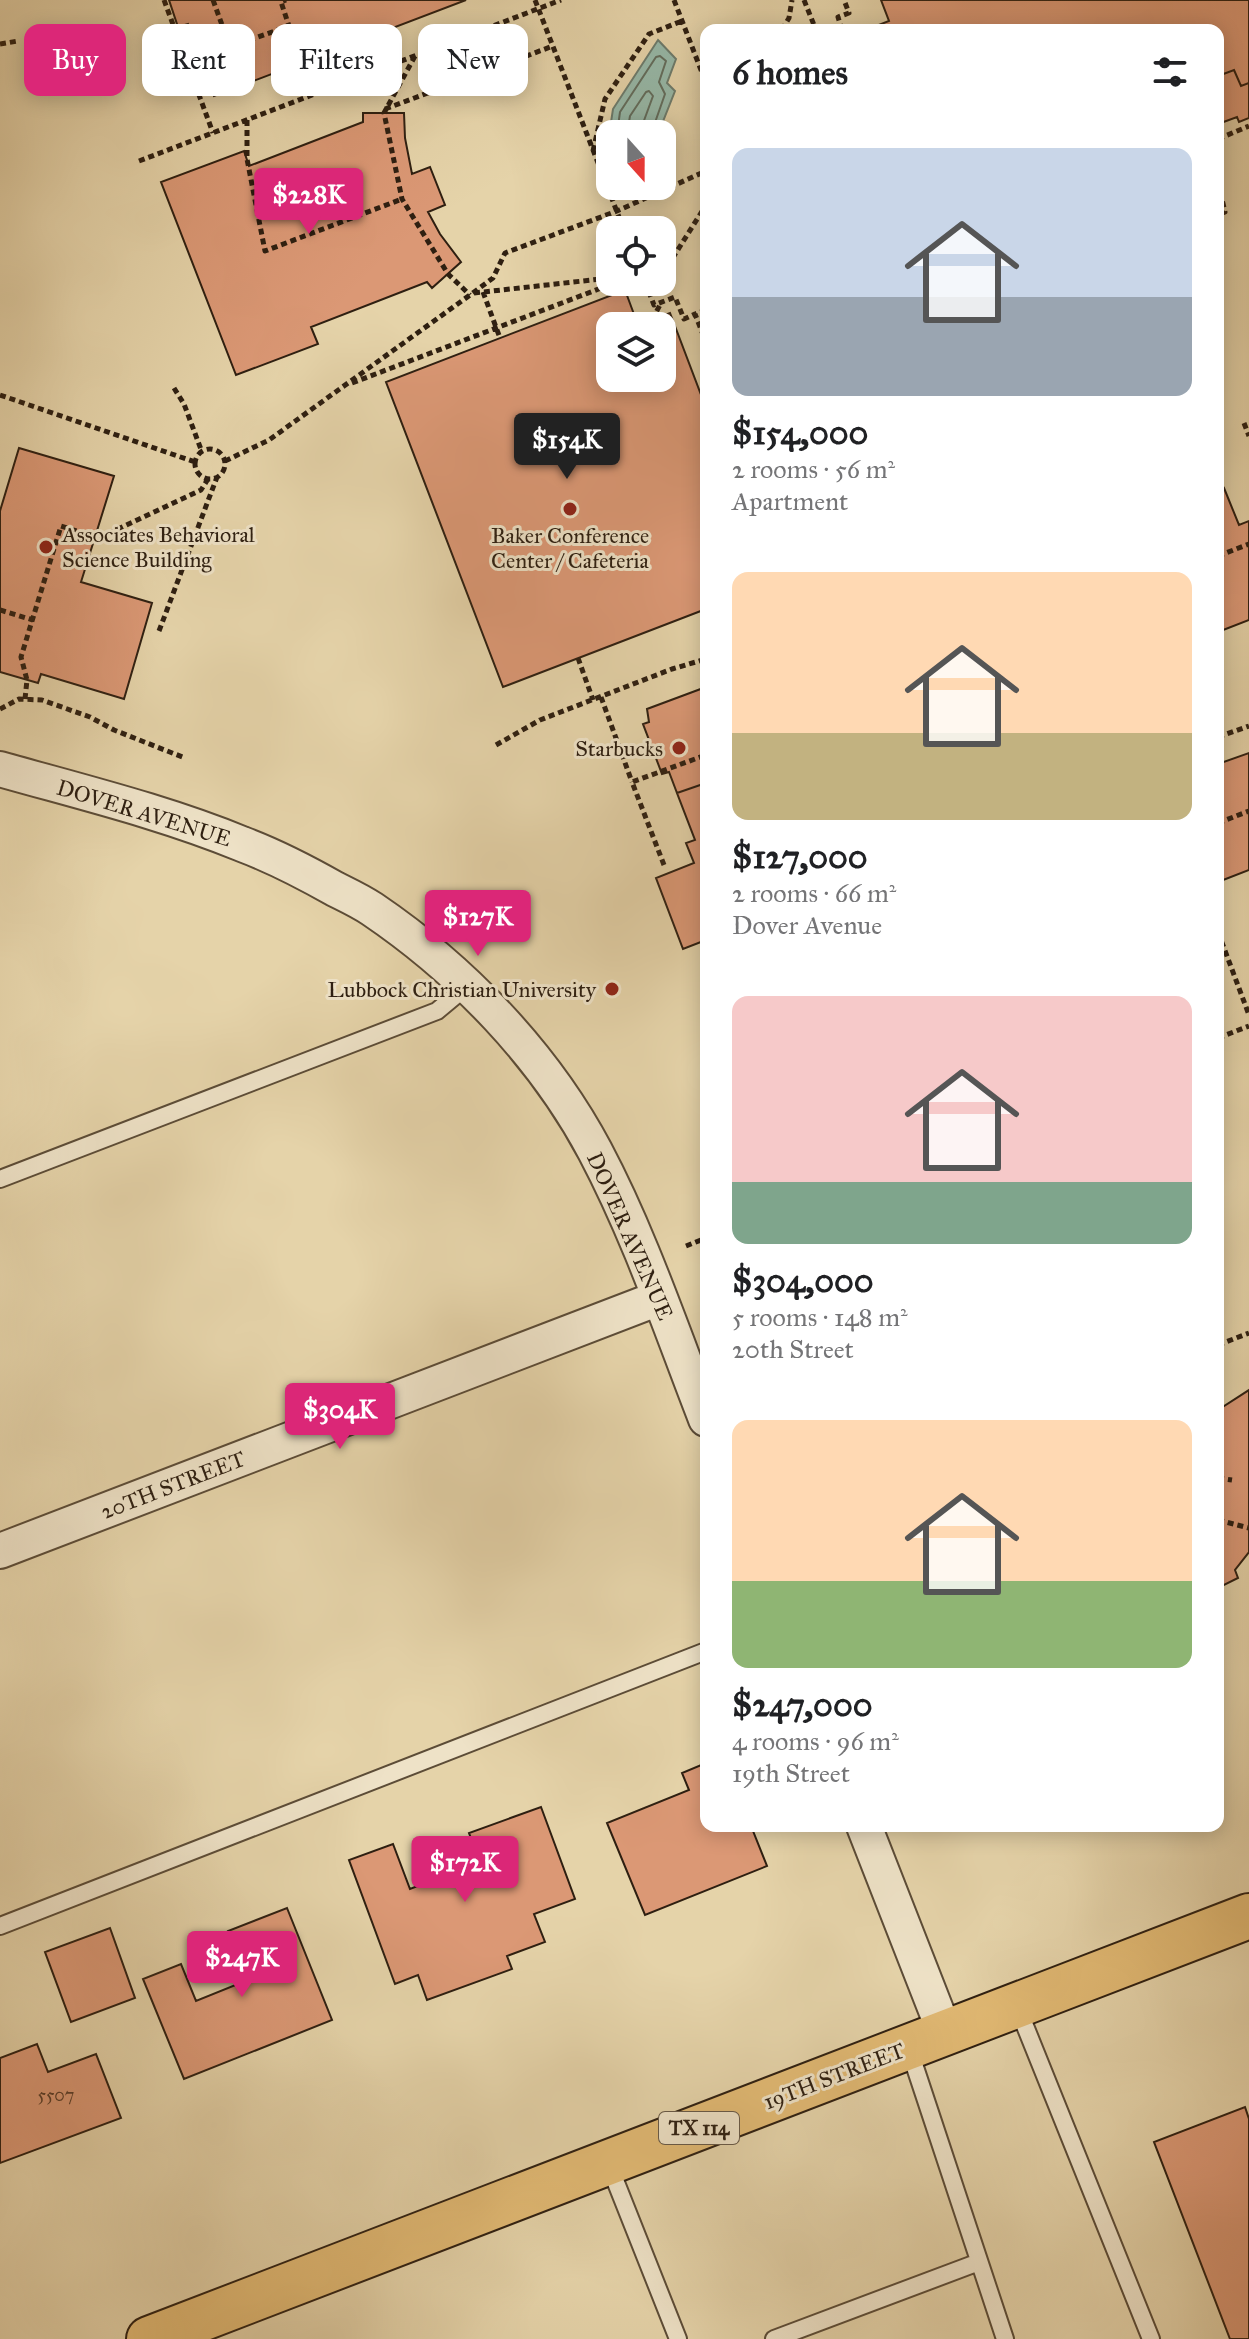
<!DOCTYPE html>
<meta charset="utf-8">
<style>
body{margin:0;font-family:"IM FELL Great Primer",serif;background:#f6f6f6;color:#202124;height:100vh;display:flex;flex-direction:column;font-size:30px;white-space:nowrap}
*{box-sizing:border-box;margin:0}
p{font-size:26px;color:#757577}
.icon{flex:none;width:44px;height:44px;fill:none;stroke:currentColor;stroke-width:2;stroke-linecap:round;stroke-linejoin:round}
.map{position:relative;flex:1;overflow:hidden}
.sheet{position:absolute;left:700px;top:24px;width:524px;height:1808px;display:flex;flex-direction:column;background:#fff;border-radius:16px;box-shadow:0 4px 20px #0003}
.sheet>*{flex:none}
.guide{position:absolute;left:24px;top:24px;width:556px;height:72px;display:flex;gap:16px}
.needle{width:52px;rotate:159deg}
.tools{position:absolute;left:596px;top:120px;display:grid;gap:16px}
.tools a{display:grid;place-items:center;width:80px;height:80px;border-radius:16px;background:#fff;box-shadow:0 4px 20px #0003;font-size:40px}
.price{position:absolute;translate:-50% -68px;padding:0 18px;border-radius:8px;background:#db2777;color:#fff;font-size:26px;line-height:52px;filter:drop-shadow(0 2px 4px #0008)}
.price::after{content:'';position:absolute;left:50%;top:48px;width:24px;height:18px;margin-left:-12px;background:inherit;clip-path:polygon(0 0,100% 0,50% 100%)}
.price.on{background:#222;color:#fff}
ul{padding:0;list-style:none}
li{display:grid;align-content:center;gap:16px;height:424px;padding:0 32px}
li span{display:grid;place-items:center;height:248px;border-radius:16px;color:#555}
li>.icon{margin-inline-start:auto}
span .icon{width:144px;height:144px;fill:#fffc;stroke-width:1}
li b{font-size:34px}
h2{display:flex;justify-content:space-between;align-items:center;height:96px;padding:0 32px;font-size:34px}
.tag{padding:0 28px;border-radius:16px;background:#fff;box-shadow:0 4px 20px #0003;font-size:28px;line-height:72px}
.tag.on{background:#db2777;color:#fff}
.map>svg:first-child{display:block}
.water{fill:#96b8a8;stroke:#6c7b6c;stroke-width:2}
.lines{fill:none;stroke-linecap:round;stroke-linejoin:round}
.shore{stroke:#626c5c;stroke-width:2}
.building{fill:#db9875;stroke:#2e1f11;stroke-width:2;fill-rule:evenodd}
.lane-casing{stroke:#5c4c37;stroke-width:20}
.street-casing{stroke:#5c4c37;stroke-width:38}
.primary-casing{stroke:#2e1f11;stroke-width:48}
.path{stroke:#2e1f11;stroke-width:5;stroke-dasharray:6 4;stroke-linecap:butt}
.lane{stroke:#eee2c7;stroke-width:16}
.street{stroke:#eee2c7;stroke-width:34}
.primary{stroke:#e2ba74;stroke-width:44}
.poi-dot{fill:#8f2418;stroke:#eee2c7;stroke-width:3}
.labels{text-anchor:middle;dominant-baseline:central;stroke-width:6;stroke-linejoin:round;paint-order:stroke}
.number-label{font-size:18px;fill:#593d2a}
.shield{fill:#eee2c7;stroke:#685a48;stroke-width:2}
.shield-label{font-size:20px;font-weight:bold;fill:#2e1f11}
.poi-label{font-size:22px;fill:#2e1f11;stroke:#eee2c7;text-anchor:end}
.street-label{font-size:22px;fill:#2e1f11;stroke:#eee2c7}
</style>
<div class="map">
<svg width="1249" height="2339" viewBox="0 0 1249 2339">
<rect width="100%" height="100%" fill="#e5d3a9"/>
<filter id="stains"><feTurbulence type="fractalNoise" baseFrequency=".0025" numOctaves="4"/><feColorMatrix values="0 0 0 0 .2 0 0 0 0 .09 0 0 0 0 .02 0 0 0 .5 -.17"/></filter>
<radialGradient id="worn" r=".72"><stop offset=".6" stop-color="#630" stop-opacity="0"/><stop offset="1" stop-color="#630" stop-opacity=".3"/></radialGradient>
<!-- water -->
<path class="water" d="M658 40 676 59 667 83 675 91 658 134H610V167L606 155 613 109Z"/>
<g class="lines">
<!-- shore -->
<path class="shore" d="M617 134 620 112 656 57 660 56 666 61 659 82 665 94 651 134
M627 134 630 116 646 92 649 91 653 96 642 126 641 134"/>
</g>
<!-- building -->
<path class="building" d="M169 0H466L214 96 188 24 178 27Z
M881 0H1249V83L1241 86 1234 70 1218 76V30H866L889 21Z
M1234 70 1241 86 1249 83V118L1239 122 1237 117 1218 124V76Z
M363 113H404L405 138 412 174 430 167 445 205 428 212 440 234 461 262 432 288 427 282 311 327 318 344 236 375 161 182 244 151 249 166 363 122Z
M625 290 638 325 670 313 706 408V609L503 687 386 382ZM610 326H662V378H610Z
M19 448 114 476 81 582 152 603 124 699 41 674 38 683 0 672V511Z
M1224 488 1239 525 1249 521V620L1218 632V491Z
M706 687V783L677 793 669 772 662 774 643 724 649 722 647 709Z
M1249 753V870L1218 882V764Z
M706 783V940L683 949 656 878 694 863 686 843 695 840 677 793Z
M1249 1390V1552L1235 1570 1238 1578 1218 1588V1410Z
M706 1763V1826H751L767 1866 645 1915 607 1823 689 1790 682 1773Z
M541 1807 575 1899 534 1914 545 1942 507 1956 512 1969 427 2000 418 1975 395 1984 349 1860 393 1844 410 1889 439 1878 433 1861 474 1846 469 1833Z
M287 1908 332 2020 184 2079 143 1979 181 1964 196 2001 248 1980 228 1931Z
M110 1928 135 1998 71 2022 45 1952Z
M37 2044 48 2072 96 2054 121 2118 0 2163V2058Z
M1245 2107 1249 2119V2339H1230L1154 2142Z"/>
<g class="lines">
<defs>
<path id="lane" d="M0 1179 437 1011 467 986
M0 1926 706 1651
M1017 2006 1151 2339
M909 2049 1005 2339
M609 2165 678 2339
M774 2339 979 2262"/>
<path id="street" d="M0 769C81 792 164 812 242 844 274 856 305 872 335 889 347 895 360 901 372 909 462 970 544 1055 595 1151 640 1236 671 1329 706 1419
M0 1551 659 1298
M864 1826 945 2033"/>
<path id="primary" d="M149 2339 1249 1916"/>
</defs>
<!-- lane casing -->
<use href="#lane" class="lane-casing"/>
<!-- street casing -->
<use href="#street" class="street-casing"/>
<!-- primary casing -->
<use href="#primary" class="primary-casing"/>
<!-- path -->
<path class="path" d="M164 0 213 133
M213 0 230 47 289 26 281 2 286 0
M535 0 624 230
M674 0 706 83
M804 0 816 30
M289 26 315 94
M782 30 789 18 792 0
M842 30 838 17 849 13 844 0
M0 44 18 41
M415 56 384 113 402 199 448 274 470 295
M385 109 553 46
M247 120V159L265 251 402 199
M1218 139 1249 126
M593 151 605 99 649 34 682 21
M139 161 561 0
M1218 182 1225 212 1218 215
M662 275 706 205
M645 282 654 305 675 297 684 319 695 314
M483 292 500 338
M474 293 610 278
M650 295 658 282
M706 310 695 314 706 342
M652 320 661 303
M352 383 617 282
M174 388 184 404 202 452
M0 395 195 462
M1244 423 1249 436
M195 464a15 15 0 1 1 30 0a15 15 0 1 1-30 0Z
M225 461 269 440 470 295 493 278 505 253 617 211 706 171
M1218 556 1249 544
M0 610 33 620
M159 631 217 477
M578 658 593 700
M601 697 632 782
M25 699 27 680 21 657 61 526 99 538 201 490 208 479
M0 709 19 699 42 700 90 717 114 730 185 758
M1218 737 1249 726
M496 745 540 720 672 669 706 659
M1218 823 1249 811
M664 865 632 782 706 755
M1218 932 1249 1015
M1218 1038 1249 1026
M686 1246 706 1238
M1218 1345 1249 1333
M1218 1478 1232 1480
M1218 1520 1249 1528"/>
<!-- lane -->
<use href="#lane" class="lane"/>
<!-- street -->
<use href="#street" class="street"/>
<!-- primary -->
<use href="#primary" class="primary"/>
</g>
<!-- markers -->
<g class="poi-dot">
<circle cx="570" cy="509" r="8"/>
<circle cx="46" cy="547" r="8"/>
<circle cx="679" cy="748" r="8"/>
<circle cx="612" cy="989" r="8"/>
</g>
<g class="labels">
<!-- number labels -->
<g class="number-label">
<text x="56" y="2095">5507</text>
</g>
<!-- shield labels -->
<rect class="shield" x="659" y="2112" width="80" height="32" rx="6"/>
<g class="shield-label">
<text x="699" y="2128">TX 114</text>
</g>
<!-- poi labels -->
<g class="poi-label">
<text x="62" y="534" text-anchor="start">Associates Behavioral<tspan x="62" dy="25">Science Building</tspan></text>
<text x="570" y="535" text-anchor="middle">Baker Conference<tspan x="570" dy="25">Center / Cafeteria</tspan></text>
<text x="663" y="748">Starbucks</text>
<text x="596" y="989">Lubbock Christian University</text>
</g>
<!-- street labels -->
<g class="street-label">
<text transform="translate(144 813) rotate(17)">DOVER AVENUE</text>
<text transform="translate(630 1236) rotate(66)">DOVER AVENUE</text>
<text transform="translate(173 1485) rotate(-21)">20TH STREET</text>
<text transform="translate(834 2076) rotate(-21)">19TH STREET</text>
</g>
</g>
<rect width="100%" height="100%" filter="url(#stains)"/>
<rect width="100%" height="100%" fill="url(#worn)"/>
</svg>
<div class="tools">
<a><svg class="needle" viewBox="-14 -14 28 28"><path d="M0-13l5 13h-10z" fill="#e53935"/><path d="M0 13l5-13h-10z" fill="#757577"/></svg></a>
<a><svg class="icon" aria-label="locate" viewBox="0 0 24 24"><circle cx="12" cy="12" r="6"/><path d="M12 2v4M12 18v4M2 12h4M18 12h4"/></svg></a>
<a><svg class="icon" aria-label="layers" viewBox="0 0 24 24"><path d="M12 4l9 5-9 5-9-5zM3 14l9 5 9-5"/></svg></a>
</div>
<b class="price" style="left:309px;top:236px">$228K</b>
<b class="price on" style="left:567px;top:481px">$154K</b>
<b class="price" style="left:478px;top:958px">$127K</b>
<b class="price" style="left:340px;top:1451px">$304K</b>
<b class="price" style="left:465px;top:1904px">$172K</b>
<b class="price" style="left:242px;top:1999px">$247K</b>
<div class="guide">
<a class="tag on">Buy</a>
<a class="tag">Rent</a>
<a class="tag">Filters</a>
<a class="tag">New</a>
</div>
<section class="sheet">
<h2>6 homes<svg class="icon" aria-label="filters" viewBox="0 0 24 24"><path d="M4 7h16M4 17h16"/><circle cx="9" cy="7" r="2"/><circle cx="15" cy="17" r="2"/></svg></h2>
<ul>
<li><span style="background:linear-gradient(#c9d6e8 60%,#9aa5b1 0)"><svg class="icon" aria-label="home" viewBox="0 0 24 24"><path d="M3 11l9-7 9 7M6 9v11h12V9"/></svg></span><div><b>$154,000</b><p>2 rooms · 56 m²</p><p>Apartment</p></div></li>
<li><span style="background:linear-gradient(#ffd9b3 65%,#c2b280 0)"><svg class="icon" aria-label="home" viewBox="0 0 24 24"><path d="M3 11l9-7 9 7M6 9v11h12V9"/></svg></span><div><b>$127,000</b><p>2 rooms · 66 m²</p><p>Dover Avenue</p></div></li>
<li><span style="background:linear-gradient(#f6c9c9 75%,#7fa58c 0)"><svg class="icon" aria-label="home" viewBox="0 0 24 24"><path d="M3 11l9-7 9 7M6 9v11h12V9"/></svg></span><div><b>$304,000</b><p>5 rooms · 148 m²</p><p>20th Street</p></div></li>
<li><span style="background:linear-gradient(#ffd9b3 65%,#8fb573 0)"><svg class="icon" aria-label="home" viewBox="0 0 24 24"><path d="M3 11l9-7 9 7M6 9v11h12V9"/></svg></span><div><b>$247,000</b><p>4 rooms · 96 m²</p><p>19th Street</p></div></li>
</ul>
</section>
</div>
